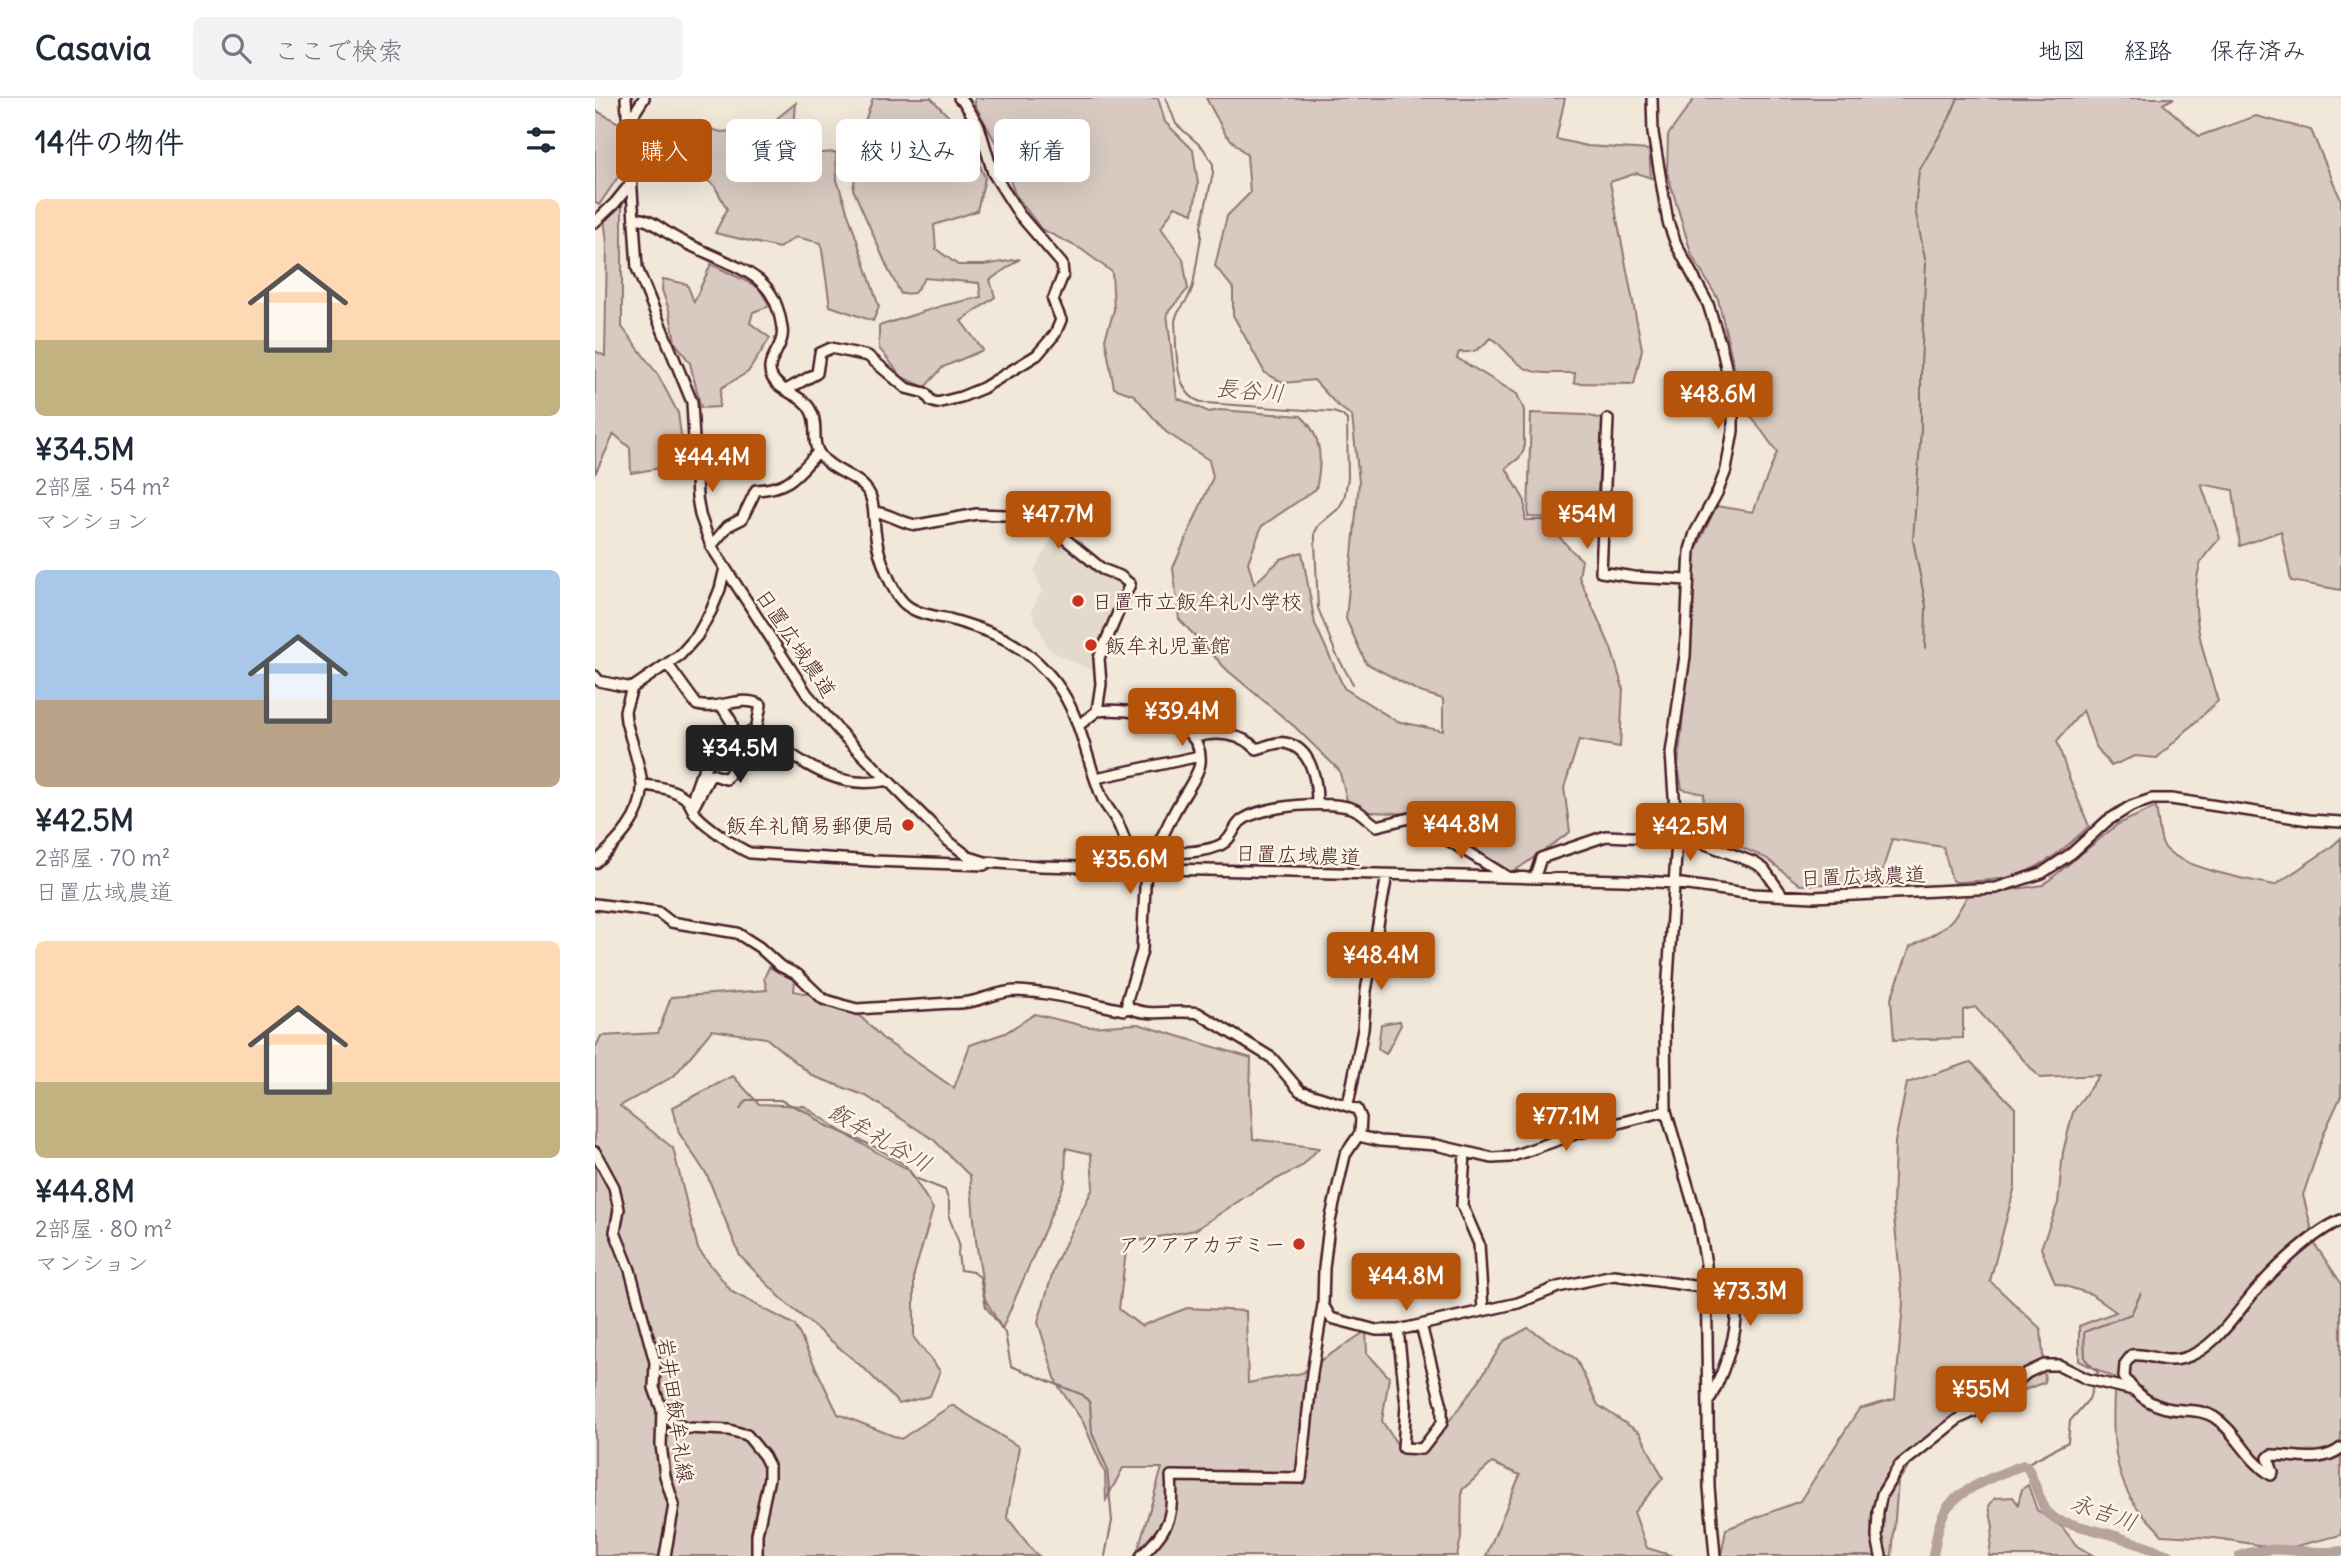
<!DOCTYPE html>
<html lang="ja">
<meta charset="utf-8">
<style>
body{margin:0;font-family:Delius,"Klee One",sans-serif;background:#f2f2f3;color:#1f2937;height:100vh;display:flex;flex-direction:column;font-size:26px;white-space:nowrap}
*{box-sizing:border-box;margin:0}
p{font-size:23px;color:#747a83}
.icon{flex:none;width:38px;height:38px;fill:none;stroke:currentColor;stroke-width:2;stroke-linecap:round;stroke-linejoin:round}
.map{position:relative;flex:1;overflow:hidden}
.panel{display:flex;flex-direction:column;background:#fff;width:595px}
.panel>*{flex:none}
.hud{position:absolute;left:21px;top:21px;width:665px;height:63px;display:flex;gap:14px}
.price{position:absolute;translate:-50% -60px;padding:0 16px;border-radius:7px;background:#b45309;color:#fff;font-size:23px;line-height:46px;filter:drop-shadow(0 2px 4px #0008)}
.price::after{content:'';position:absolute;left:50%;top:42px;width:21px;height:16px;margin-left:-10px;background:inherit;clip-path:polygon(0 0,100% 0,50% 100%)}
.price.on{background:#222;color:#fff}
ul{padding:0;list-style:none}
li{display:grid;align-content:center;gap:14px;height:371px;padding:0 35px}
li span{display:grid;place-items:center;height:217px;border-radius:10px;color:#555}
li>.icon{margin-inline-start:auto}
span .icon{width:126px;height:126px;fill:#fffc;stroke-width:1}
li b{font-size:30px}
h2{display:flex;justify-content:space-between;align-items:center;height:84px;padding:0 35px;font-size:30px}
.tag{padding:0 24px;border-radius:10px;background:#fff;box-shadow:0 7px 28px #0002;font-size:24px;line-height:63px}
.tag.on{background:#b45309;color:#fff}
header{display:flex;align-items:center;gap:42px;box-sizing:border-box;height:98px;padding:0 35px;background:#fff;border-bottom:2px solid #e0e1e3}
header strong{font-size:33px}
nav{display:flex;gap:38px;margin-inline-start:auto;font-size:24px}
.search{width:490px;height:63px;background:#f2f2f3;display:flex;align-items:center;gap:18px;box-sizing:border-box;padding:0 24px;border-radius:10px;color:#747a83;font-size:26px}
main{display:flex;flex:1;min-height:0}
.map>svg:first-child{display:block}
.built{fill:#e4d9cd}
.green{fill:#d8cac0;stroke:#917476;stroke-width:2}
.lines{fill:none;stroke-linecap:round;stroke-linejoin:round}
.stream{stroke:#8b6d6f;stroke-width:2}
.river{stroke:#b6a19c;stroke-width:10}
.minor-casing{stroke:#4a1f2b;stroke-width:14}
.minor{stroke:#fcf5e5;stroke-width:9}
.poi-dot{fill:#c8321e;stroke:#fcf5e5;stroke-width:2.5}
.labels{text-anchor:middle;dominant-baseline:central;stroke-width:5;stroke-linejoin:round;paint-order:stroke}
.poi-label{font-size:21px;fill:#4a1f2b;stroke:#fcf5e5;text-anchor:start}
.street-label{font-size:21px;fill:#4a1f2b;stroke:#fcf5e5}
.water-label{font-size:23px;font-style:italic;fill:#704c53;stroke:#fcf5e5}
</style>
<header>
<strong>Casavia</strong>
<div class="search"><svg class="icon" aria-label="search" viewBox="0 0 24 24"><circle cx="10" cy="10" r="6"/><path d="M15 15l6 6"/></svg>ここで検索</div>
<nav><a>地図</a><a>経路</a><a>保存済み</a></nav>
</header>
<main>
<section class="panel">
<h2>14件の物件<svg class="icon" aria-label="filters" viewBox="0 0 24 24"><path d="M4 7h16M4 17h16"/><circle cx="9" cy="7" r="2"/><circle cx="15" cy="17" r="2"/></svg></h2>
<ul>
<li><span style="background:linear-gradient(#ffd9b3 65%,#c2b280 0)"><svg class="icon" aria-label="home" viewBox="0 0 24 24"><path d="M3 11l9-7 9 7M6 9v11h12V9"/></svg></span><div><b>¥34.5M</b><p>2部屋 · 54 m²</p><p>マンション</p></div></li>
<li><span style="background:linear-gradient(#a9c7e8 60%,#b9a48a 0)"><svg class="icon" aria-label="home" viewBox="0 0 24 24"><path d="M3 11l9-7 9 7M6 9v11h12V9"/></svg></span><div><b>¥42.5M</b><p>2部屋 · 70 m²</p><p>日置広域農道</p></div></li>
<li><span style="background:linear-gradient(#ffd9b3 65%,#c2b280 0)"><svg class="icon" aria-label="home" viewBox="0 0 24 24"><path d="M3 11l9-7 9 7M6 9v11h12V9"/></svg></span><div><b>¥44.8M</b><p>2部屋 · 80 m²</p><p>マンション</p></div></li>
</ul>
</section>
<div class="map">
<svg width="1746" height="1458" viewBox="0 0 1746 1458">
<rect width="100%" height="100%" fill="#f1e8da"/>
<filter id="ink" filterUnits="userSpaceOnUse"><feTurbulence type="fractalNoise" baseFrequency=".0143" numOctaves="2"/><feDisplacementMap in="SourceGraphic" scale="14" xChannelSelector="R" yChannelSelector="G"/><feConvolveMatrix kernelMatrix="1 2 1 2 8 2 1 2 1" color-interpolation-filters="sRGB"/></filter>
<g filter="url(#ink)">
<!-- built -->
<path class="built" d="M458 438 489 462 530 487 497 573 454 552 436 513 447 493 439 472Z"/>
<!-- green -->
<path class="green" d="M278 0H336L374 40 390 80 382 113 339 127 341 151 363 167H389L425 161 395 182 400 199 366 223 388 252 348 269 330 289 307 279 284 250V228L346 208 386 199 384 185 330 180 319 195 306 196 294 173 258 91 271 20Z
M380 0H563L570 24 598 52 603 86 598 115 580 108 566 130 588 161 593 191 572 215 582 300 614 314 625 312 706 318C728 338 727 364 721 391L667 428 653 464 659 486 686 461 707 454 720 526 749 590 801 623 848 633V601L825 594 771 565 751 521 764 384 757 318 742 307 719 282 689 285 670 275 638 217V190L620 168 632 118 655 95 652 57 631 37 611 0H970L961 41 992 48 1054 52 1056 80 1042 75 1015 84 1047 251 1039 286 979 285 980 275C931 275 934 278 900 242L895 240C885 252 880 255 864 254L862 260 922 296 929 312V352L924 360 911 370 930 403V422H949C963 436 972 450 987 462L984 479 1016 550 1028 590 1025 649 984 642 969 690 975 734 914 777 859 733 822 716 755 713 744 672 700 629 632 572 584 521 578 470 618 379 614 362 571 334 539 297 519 290 510 241 519 212 517 174 486 151 446 131 420 96 403 49 380 7Z
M1100 0H1579L1568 6 1604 38 1661 18 1716 32 1746 102V492L1696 483 1686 433 1645 448 1638 392 1606 386 1625 440C1619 448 1608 457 1605 467 1592 511 1610 561 1623 603L1562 660 1540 658 1516 668 1500 647 1488 612 1462 643 1473 677 1494 728C1471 750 1448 770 1416 779 1399 783 1379 783 1361 784L1357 782 1348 749 1297 741 1284 784 1205 787 1171 760 1107 732 1109 696 1087 691 1083 668 1098 515V458L1121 408 1158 414 1182 354 1148 307 1123 201 1097 158 1072 74 1073 37Z
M201 5 197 57 241 54 242 82 284 209 278 223 235 208 226 145 201 139 184 150 120 135 132 111 119 87 103 77 84 85 63 81 61 69 45 66 39 53 54 56 61 35 92 24 126 34 170 30Z
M0 12 24 25 23 79 4 107 0 104Z
M27 102V229L63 277 83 315 90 366 36 375 35 350 19 336 0 376V253L10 258 12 146 9 119Z
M116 166 163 189 175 208 158 214 155 225 175 240 153 274 126 290 124 309 106 310 95 265 80 244 75 215 67 192 68 181 92 186 99 204Z
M936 315 990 317 1008 321 1001 421 933 419Z
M1561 709C1563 718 1564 739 1568 747 1581 769 1654 782 1680 787L1735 750 1746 740V998L1729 1035 1708 1097 1721 1148 1746 1185V1437L1689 1451 1620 1440 1567 1437C1559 1427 1549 1418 1541 1408 1515 1372 1517 1322 1520 1280L1484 1263V1228L1521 1214 1496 1196 1460 1185 1446 1150 1463 1105 1468 1054 1478 1014 1504 977 1445 980 1380 909 1368 912V940L1299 942 1296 901 1315 849C1344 834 1357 829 1372 798L1448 787 1523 726Z
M174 869 200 882 199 893 251 904 287 940 359 990 375 947 410 935 440 916 493 929 543 926 656 960 655 996 658 1041 724 1050 707 1068 659 1093 600 1132 532 1145 524 1211 546 1228 592 1210 651 1213 653 1285 707 1275 771 1233 772 1255 794 1279 787 1323 802 1346 836 1347 882 1286 909 1243 933 1230 981 1261 1003 1307 1045 1335 1068 1380 1039 1414 1052 1450 1078 1458H891L925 1377 897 1365 867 1392 866 1440 862 1458H541L567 1370H528L511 1402 510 1375 488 1324 462 1286 443 1224 461 1164 498 1090 496 1056 471 1050 470 1084 407 1231 390 1201 381 1143 375 1078 339 1042 271 998 218 978 171 940 117 932 79 978 25 1008 78 1050 103 1151 137 1194 200 1227 243 1316 306 1341 357 1307 424 1349 412 1419 439 1454 444 1458H0V951L6 938 63 935 76 899 172 892 169 880Z
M805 923 806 927 791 956 783 951 786 926Z
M1376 964 1420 1010V1088L1395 1183 1446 1231 1450 1284 1351 1322 1303 1383 1297 1458H1126L1131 1431 1205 1403 1264 1311 1300 1301 1308 1206 1298 1109 1300 1044 1312 985Z
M138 978 164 1006 209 1008 260 1042 314 1072 338 1111 319 1176V1240L345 1273 335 1298 304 1306 272 1273 190 1204 145 1158 112 1077 84 1035 78 1009Z
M1433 1387 1442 1412 1467 1429 1482 1448 1499 1458H1394L1398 1429 1394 1408 1400 1400 1418 1399 1423 1406 1427 1391Z"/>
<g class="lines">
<!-- stream -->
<path class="stream" d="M571 0 581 26 608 50 618 66V75L606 128V139L598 188 593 200 582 216 580 223C582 250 577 299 610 305L738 314 747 317 752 322 753 380 749 401 743 411 724 427 720 434V445L723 510 741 556 758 586
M1330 550 1331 508 1318 442 1326 331V267L1331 165 1320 111 1324 73 1354 21 1363 0
M145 1011 151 1002H185L214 1015 228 1026 280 1049 310 1067 320 1080 350 1092 354 1104V1119L364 1145 363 1155 365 1172 378 1174 385 1179 391 1209 410 1235 416 1268 488 1297 495 1305 497 1335 512 1370 517 1423 510 1458
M1501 1280 1503 1275 1490 1261 1489 1234 1536 1216 1546 1195
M1429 1367 1473 1344 1475 1323 1494 1301 1499 1286"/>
<!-- river -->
<path class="river" d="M1338 1458C1341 1442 1343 1423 1352 1410 1365 1391 1408 1374 1429 1367L1434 1372 1450 1412 1462 1422 1521 1438 1576 1458
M1645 1458C1678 1444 1714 1458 1746 1453"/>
<defs>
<path id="minor" d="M31 0 42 170 97 304 102 399 105 417 116 448 212 596 244 633 352 742 374 759 390 764 444 768 1028 782 1079 785 1158 796 1219 799 1401 790 1447 775 1477 755 1512 723 1536 708 1557 701H1576L1714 722 1746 724
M1057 0 1058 35 1073 124 1081 146 1113 206 1127 251 1138 301V333L1131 372 1122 395 1100 435 1095 452 1090 558 1076 655 1082 742 1070 926 1071 1013 1103 1122 1111 1166 1114 1389 1120 1458
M33 25 49 0
M39 120C55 120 68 133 81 140 104 153 154 170 169 187 180 198 185 216 187 230 191 249 168 263 177 279 185 295 208 296 216 313 224 327 215 345 226 358 239 375 265 377 275 397 281 411 278 424 281 439 283 456 297 495 310 506 321 516 340 518 354 521 400 534 430 545 461 585 487 619 491 663 508 702 512 710 518 716 522 724 527 732 528 741 533 748 537 754 544 756 551 758L556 755C574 755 615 756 630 744 637 739 639 729 646 723 666 707 738 701 761 712 768 716 775 724 782 728L823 718 843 736 911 778
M0 124 20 105 37 84
M191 292 222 275 225 255 236 250 273 258 311 290 330 295 336 303 342 305 366 299 388 290 442 257 460 236 466 222 458 202 468 177 467 166 424 116 398 75 384 28 369 4 364 0
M1013 321 1006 474 1039 479 1093 482
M279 414C295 415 307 426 322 427L382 416 442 418 507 471 525 478 535 486 504 560 506 586 502 613
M116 448 133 428 147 421 161 392C195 390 201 378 223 354
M73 567 102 607C124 613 145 596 166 607L161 632C204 661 239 694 293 682
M0 578 4 583 37 590
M126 607 136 623 140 640
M483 628 502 613C534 609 610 620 605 665 604 677 586 701 580 713 572 727 567 743 556 755
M599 640C619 633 646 635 662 651 670 649 682 643 690 645 717 650 722 683 722 705
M501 680 605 658
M47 687C61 688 77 690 89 699 96 704 96 711 101 717 110 727 142 750 155 755L278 763 389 767
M98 699 105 679 122 647 161 632
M98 710 116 676 131 681 147 659 173 640
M0 765C21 745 49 718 47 687 45 666 36 643 31 623L30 613 37 590 85 557 102 538 116 513 125 491 130 470
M940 778 946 760 1011 738 1100 742 1160 765 1169 771 1188 798
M0 806 63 814 76 824 142 835 164 849 185 868 203 877 228 901 247 907 262 911 356 905C381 907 400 893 421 893 457 894 494 905 529 912L533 909C553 920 580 911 603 915L677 960 705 993 762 1011 766 1020 765 1035 750 1057 734 1128 729 1170 728 1207 717 1275 706 1380 576 1378C579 1418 575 1430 546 1458
M533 909 532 902 547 853 551 767
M753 1007 768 931 771 893 792 777
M764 1038 785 1043 841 1047 897 1060 915 1059 980 1036 1071 1013
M0 1054 19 1089 24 1111 20 1134 35 1172 60 1264 59 1290 67 1312 66 1347 70 1378 79 1407 70 1458
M870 1054 867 1107 884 1146 888 1212
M1746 1122C1719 1134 1683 1167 1663 1190 1642 1213 1621 1251 1589 1260 1566 1267 1554 1254 1537 1257L1530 1266 1529 1279C1544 1301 1561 1311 1587 1312 1599 1313 1609 1313 1619 1319 1641 1333 1650 1360 1676 1377L1678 1374 1673 1360 1676 1357C1700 1357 1726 1366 1746 1350
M728 1207 736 1220 781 1232H803L923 1205 963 1189 1019 1177 1135 1193C1153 1217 1127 1277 1115 1301
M803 1232 811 1307 808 1350 827 1351 847 1325V1308L826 1227
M67 1312 78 1325 92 1330 134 1332 152 1337 169 1358 174 1368V1380L162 1436V1458
M1286 1458 1282 1439 1283 1413 1287 1396 1304 1368 1363 1321 1393 1307 1432 1275 1449 1267H1464L1492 1281 1538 1292"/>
</defs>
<!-- minor casing -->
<use href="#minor" class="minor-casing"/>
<!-- minor -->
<use href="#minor" class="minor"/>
</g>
</g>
<!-- markers -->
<g class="poi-dot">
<circle cx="483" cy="503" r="7"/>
<circle cx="496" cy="547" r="7"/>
<circle cx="313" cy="727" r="7"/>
<circle cx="704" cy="1146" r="7"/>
</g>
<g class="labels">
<!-- poi labels -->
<g class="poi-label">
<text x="497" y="503">日置市立飯牟礼小学校</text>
<text x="510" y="547">飯牟礼児童館</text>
<text x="299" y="727" text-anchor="end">飯牟礼簡易郵便局</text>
<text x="690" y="1146" text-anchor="end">アクアアカデミー</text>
</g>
<!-- street labels -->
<g class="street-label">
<text transform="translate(201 545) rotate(56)">日置広域農道</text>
<text transform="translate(703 757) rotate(2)">日置広域農道</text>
<text transform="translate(1268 778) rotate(-2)">日置広域農道</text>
<text transform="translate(81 1312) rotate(82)">岩井田飯牟礼線</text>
</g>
<!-- water labels -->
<g class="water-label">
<text transform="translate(655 292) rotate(5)">長谷川</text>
<text transform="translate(285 1039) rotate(30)">飯牟礼谷川</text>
<text transform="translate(1509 1414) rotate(19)">永吉川</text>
</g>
</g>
</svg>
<b class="price" style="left:1123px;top:333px">¥48.6M</b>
<b class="price" style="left:117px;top:396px">¥44.4M</b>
<b class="price" style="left:463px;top:453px">¥47.7M</b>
<b class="price" style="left:992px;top:453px">¥54M</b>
<b class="price" style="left:587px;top:650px">¥39.4M</b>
<b class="price on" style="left:145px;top:687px">¥34.5M</b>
<b class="price" style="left:866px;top:763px">¥44.8M</b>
<b class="price" style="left:1095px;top:765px">¥42.5M</b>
<b class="price" style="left:535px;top:798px">¥35.6M</b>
<b class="price" style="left:786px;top:894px">¥48.4M</b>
<b class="price" style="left:971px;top:1055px">¥77.1M</b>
<b class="price" style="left:811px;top:1215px">¥44.8M</b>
<b class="price" style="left:1155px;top:1230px">¥73.3M</b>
<b class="price" style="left:1386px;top:1328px">¥55M</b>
<div class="hud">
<a class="tag on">購入</a>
<a class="tag">賃貸</a>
<a class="tag">絞り込み</a>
<a class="tag">新着</a>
</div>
</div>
</main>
